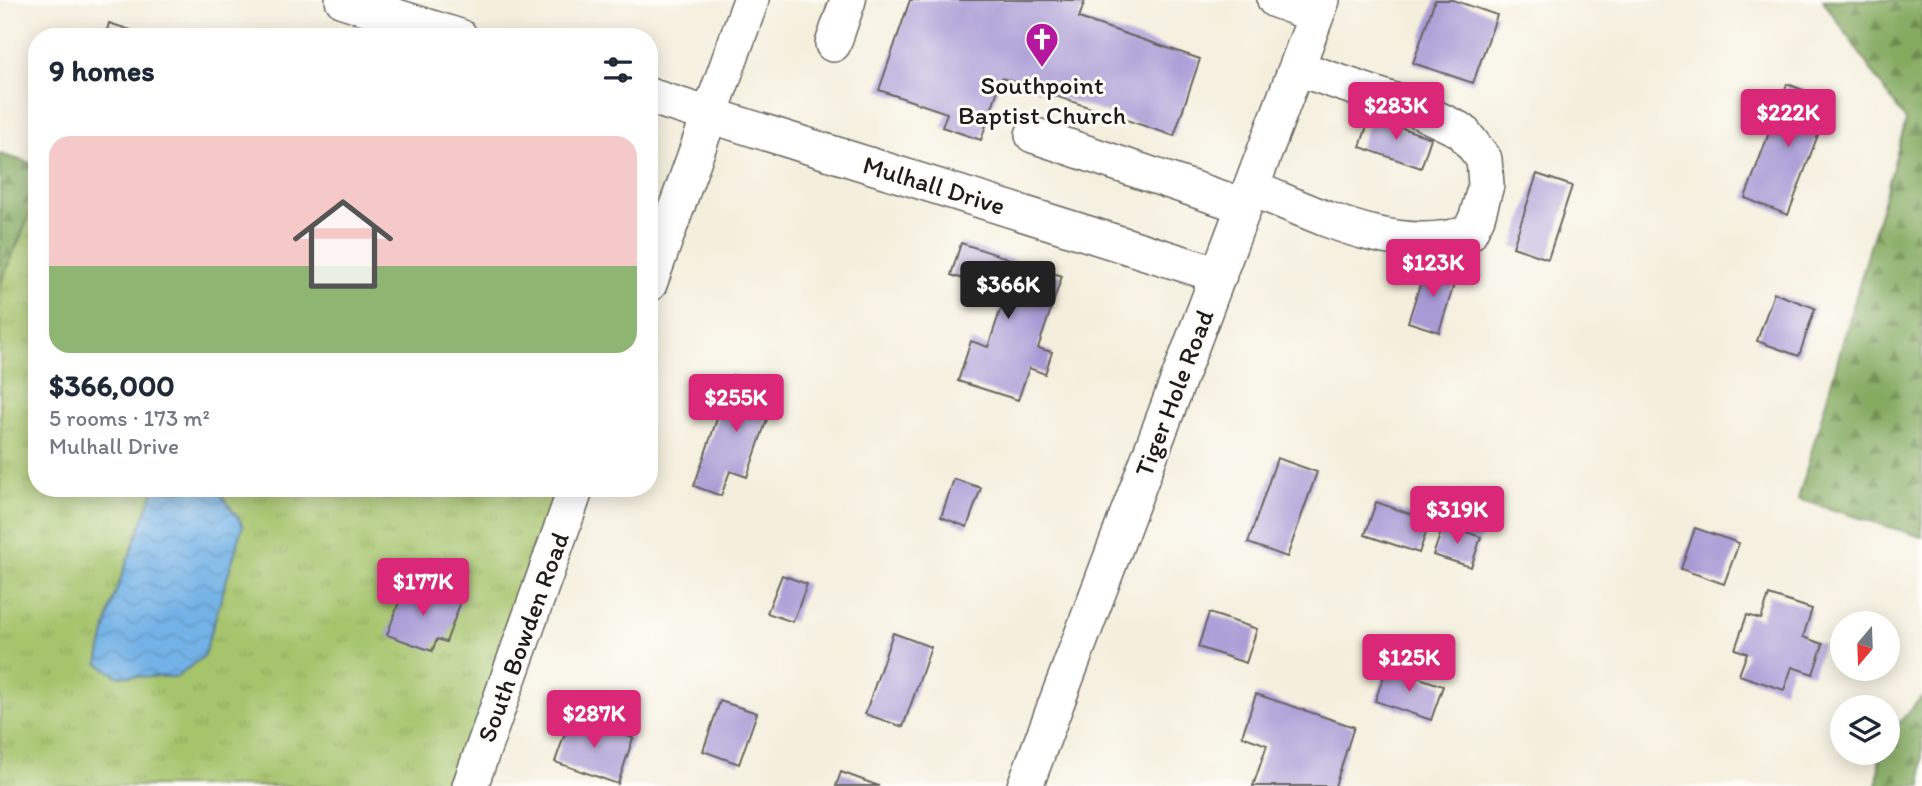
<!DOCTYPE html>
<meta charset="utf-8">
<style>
body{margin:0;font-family:Itim,sans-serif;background:#f2f2f3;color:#1f2937;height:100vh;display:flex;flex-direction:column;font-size:26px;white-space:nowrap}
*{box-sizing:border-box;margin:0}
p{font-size:23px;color:#747a83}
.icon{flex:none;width:38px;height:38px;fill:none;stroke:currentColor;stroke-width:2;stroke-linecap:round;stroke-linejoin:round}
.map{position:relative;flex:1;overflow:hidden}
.side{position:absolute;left:28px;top:28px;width:630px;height:469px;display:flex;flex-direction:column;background:#fff;border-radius:28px;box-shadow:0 4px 18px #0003}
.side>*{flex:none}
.needle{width:46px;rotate:199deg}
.controls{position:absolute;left:1830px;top:611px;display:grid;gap:14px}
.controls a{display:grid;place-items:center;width:70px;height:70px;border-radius:50%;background:#fff;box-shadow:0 4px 18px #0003;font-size:35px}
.price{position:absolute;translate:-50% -60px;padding:0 16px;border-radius:7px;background:#db2777;color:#fff;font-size:23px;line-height:46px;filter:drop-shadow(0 2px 4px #0008)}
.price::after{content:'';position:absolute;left:50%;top:42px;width:21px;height:16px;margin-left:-10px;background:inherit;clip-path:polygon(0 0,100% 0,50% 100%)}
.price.on{background:#222;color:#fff}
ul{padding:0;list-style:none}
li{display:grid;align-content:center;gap:14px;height:371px;padding:0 21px}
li+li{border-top:2px solid #e0e1e3}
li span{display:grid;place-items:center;height:217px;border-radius:21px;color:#555}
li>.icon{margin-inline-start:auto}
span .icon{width:126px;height:126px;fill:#fffc;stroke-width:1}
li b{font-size:30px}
h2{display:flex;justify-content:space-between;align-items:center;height:84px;padding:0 21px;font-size:30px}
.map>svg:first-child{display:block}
.grass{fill:url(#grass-tufts);stroke:#617044;stroke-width:2}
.forest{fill:url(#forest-firs);stroke:#50633e;stroke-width:2}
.water{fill:url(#water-waves);stroke:#486781;stroke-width:2}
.building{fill:#a89ad5}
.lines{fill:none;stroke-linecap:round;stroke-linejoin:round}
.minor-casing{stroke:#686660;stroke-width:38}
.minor{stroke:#fff;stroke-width:35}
.labels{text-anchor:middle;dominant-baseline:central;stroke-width:6;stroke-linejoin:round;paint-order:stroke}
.poi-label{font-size:26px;fill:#1c1c1c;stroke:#fdfcf7}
.street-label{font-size:26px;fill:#1c1c1c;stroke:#fdfcf7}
</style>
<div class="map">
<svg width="1922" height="786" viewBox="0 0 1922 786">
<defs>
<pattern id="grass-tufts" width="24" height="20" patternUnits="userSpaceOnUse" patternTransform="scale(1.75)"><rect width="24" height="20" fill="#a6c46c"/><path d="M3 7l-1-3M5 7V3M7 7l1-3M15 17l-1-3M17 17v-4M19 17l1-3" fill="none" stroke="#8ea85d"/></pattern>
<pattern id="forest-firs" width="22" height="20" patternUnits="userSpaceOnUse" patternTransform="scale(1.75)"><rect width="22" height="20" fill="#84aa60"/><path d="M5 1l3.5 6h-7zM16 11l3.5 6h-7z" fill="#6b8a4e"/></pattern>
<pattern id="water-waves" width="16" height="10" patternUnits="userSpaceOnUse" patternTransform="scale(1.75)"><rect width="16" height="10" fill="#73b2e6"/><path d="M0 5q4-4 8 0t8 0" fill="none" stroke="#6398c5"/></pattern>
</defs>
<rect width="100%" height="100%" fill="#fdfcf7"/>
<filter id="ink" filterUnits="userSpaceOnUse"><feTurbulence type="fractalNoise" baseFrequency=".0143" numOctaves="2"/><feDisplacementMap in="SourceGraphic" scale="14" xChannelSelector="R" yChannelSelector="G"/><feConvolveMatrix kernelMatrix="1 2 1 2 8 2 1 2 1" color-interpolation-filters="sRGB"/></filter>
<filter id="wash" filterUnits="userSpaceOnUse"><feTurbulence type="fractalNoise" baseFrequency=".00686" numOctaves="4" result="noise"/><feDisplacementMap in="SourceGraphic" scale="28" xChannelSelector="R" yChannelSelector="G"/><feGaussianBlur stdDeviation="1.57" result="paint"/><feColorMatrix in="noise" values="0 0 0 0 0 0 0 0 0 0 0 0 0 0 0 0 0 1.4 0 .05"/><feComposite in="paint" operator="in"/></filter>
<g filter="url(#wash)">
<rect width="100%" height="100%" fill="#f4efdd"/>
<!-- grass -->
<path class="grass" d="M37 198V488H561L456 786H0V284Z"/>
<!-- forest -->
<path class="forest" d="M1823 0H1922V537L1798 499 1906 121Z
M0 154 37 165V198L0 284Z
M1922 696V786H1877L1880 753 1888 752V736Z"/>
<!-- water -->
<path class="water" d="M217 489 243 525 204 656 176 677 117 676 98 663 112 602 154 490Z"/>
<g id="blocks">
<!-- building -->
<path class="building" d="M910 0H1085L1079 18 1200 59 1174 136 1002 78 981 140 942 127 947 113 879 90Z
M1435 0H1453L1497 15 1473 83 1413 63Z
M109 23 149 36V37H105Z
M1787 84 1831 100 1788 215 1745 198Z
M1370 117 1431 138 1421 168 1360 147Z
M1537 174 1572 186 1548 259 1513 247Z
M961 243 1062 276 1038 348 1052 352 1045 374 1029 368 1018 400 958 381 971 341 988 347 1006 293 951 275Z
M1426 266 1457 275 1439 332 1408 322Z
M1774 293 1815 308 1799 356 1757 341Z
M732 375 777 390 747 477 730 471 721 496 694 486Z
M1277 458 1317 472 1287 557 1248 543Z
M954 479 981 488 967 527 941 517Z
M1376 502 1430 521 1419 553 1365 535Z
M1444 524 1481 537 1471 567 1433 555Z
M1695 528 1739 543 1724 584 1681 569Z
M782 575 807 584 793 622 767 613Z
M406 583 460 604 446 642 437 639 432 651 387 635Z
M1769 595 1812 609 1803 637 1823 644 1813 674 1792 667 1784 690 1739 675 1747 653 1735 649 1747 615 1761 619Z
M1209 613 1257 629 1246 663 1198 647Z
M893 633 931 647 903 727 865 714Z
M1387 667 1443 686 1431 720 1375 701Z
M1256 694 1354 727 1335 786H1253L1267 745 1242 736Z
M720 701 757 713 739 764 703 751Z
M571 716 633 738 618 784 555 762Z
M841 772 879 786H836Z"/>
</g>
</g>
<g filter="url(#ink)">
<use href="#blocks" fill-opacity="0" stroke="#686660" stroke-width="2"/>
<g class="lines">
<defs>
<path id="minor" d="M343 0 460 37
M1275 0 1316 15
M833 44 848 0
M649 96 1219 275
M1033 135 1244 206
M1251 188C1319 215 1395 257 1469 233L1477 217 1486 185 1484 159 1462 131 1412 107 1297 68
M649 284 751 0
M470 786 576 488
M1025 786 1322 0"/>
</defs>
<!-- minor casing -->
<use href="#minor" class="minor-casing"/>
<!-- minor -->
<use href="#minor" class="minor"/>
</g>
</g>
<!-- icons -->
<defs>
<symbol id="church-pin" viewBox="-11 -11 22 30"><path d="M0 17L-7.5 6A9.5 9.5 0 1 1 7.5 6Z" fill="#b5179e" stroke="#fdfcf7"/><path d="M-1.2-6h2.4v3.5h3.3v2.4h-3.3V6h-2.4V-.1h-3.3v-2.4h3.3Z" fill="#fff"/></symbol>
</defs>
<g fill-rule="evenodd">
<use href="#church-pin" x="1023" y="20" width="38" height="52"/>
</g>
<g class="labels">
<!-- poi labels -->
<g class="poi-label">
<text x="1042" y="85">Southpoint<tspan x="1042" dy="30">Baptist Church</tspan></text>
</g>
<!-- street labels -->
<g class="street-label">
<text transform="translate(934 185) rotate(17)">Mulhall Drive</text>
<text transform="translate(1174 393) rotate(-69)">Tiger Hole Road</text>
<text transform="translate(523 637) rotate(-70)">South Bowden Road</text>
</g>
</g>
</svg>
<div class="controls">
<a><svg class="needle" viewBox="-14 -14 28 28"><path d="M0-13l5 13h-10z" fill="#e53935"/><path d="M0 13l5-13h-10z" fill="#747a83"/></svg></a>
<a><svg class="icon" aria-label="layers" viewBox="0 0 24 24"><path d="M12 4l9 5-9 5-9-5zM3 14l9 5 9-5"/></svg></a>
</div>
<b class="price" style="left:1396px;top:142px">$283K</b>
<b class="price" style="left:1788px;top:149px">$222K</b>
<b class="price" style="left:1433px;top:299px">$123K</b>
<b class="price on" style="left:1008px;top:321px">$366K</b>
<b class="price" style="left:736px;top:434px">$255K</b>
<b class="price" style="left:1457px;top:546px">$319K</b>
<b class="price" style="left:423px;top:618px">$177K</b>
<b class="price" style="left:1409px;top:694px">$125K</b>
<b class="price" style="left:594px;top:750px">$287K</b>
<section class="side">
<h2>9 homes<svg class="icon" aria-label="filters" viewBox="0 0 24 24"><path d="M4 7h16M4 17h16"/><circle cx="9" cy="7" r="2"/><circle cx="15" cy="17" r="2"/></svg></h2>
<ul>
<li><span style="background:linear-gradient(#f6c9c9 60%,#8fb573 0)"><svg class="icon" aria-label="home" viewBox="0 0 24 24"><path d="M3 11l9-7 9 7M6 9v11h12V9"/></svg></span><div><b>$366,000</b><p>5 rooms · 173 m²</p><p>Mulhall Drive</p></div></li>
</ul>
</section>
</div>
